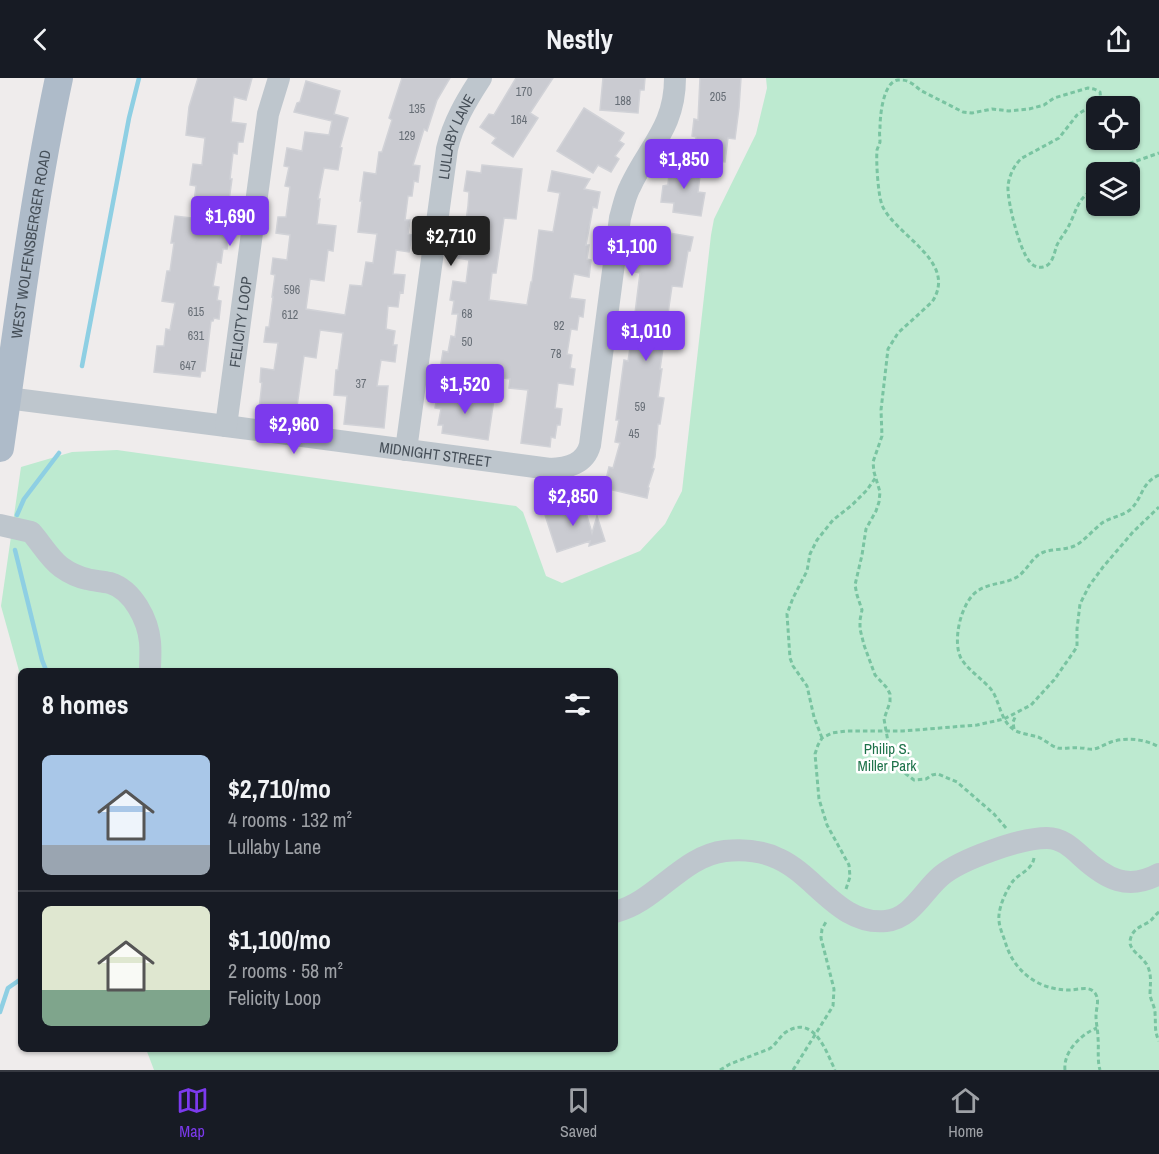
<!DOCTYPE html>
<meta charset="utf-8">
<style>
body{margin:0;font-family:"Archivo Narrow",sans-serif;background:#20242c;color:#f1f3f6;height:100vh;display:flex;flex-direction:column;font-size:22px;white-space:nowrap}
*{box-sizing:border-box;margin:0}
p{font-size:20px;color:#9ea1a6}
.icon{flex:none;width:33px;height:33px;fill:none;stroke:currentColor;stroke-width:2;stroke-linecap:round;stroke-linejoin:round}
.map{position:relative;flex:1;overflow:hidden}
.panel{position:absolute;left:18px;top:590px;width:600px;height:384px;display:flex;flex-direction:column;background:#171b24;border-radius:9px;box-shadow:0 2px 4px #0004}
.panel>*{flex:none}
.controls{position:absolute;left:1086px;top:18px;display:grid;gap:12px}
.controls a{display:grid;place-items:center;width:54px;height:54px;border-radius:9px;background:#171b24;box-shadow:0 2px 4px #0004;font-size:30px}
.price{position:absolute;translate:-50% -51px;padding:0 14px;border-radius:6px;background:#7c3aed;color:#fff;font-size:20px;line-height:39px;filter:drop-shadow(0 2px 3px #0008)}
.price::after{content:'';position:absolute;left:50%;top:36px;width:18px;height:14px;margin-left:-9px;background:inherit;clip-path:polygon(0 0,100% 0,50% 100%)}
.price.current{background:#222;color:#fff}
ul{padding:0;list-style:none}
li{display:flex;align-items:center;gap:18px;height:150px;padding:0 24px}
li+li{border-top:2px solid #363941}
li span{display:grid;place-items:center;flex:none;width:168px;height:120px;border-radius:9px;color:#555}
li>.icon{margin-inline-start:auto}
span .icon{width:72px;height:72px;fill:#fffc;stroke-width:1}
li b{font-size:26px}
h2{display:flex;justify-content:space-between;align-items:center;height:72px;padding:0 24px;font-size:26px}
header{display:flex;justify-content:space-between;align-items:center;height:78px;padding:0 24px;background:#171b24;font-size:27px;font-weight:800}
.tabs{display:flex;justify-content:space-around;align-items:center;height:84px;border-top:2px solid #363941;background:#171b24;font-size:16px;color:#9ea1a6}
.tabs a{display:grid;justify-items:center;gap:3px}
.tabs .current{color:#7c3aed}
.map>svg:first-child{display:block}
.green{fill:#bdead0;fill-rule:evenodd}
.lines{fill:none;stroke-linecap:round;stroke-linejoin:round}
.stream{stroke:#8ecfe3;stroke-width:4.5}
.building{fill:#cacbd1;stroke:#d1d2d7;stroke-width:1.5}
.path{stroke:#79c4a1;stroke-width:3;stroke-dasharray:4.5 3;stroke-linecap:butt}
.minor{stroke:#bec6cd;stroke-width:22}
.major{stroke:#aebbc9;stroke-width:28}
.labels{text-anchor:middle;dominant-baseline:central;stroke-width:5;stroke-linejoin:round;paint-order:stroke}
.number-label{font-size:12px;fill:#676e76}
.street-label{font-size:15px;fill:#464f58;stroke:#fff}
.park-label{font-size:15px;fill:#1e724a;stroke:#fff}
</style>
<header><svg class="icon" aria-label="back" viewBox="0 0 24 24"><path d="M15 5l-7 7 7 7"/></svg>Nestly<svg class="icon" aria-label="share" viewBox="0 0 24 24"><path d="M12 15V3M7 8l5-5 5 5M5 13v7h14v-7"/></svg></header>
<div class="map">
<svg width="1159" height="992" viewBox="0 0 1159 992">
<rect width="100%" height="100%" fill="#efecec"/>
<!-- green -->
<path class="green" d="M766 0H1159V992H154L146 971 615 970V592H21V600L1 528 21 389 72 374 117 372 516 428 523 434 546 498 562 505 640 473 665 446 682 413 711 157 714 141 756 56 767 10ZM1096 28H1130V62H1096ZM1096 94H1130V128H1096Z"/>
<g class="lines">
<!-- stream -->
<path class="stream" d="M82 288 129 40 139 0
M17 437 24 421 59 375
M15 472 42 582 46 592
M0 934 8 910 21 901"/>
</g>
<!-- building -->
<path class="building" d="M198 0H252L246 22 234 19 231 44 246 46 243 64H238L237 76 233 75 230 101H232L228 130 220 129 216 156 229 157 227 171H223L221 185 217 184 213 208 219 209 217 222 221 223 219 241 214 240 213 243H211L205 293H201L200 299 154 294 157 268H164L166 251 170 252 175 225 162 223 167 193H170L174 165H171L175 138 192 140 196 108 190 107 193 86 202 87 205 60 186 57 189 29Z
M402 0H450L437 22 427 53 424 51 413 87 420 88 418 104 414 103 412 118H408L405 142H410L408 156 412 157 409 174 396 172 393 196 405 197 403 215 400 214 398 229 388 228 386 251 395 253 393 267H397L395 284 381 282 377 308H388L384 350 344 346 347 318 334 317 336 292H338L343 255 320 252 316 280 304 278 296 336 259 331 262 305 260 304 261 290 274 292 278 265 264 264 266 249H269L273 219H272L275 197 271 196 273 180 287 182 290 157 276 155 278 139H286L290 109 285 108 289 89 284 88 287 70 302 73 305 54 329 57 332 43 294 34 297 25 300 24 306 3 340 13 334 36 348 40 340 69 342 70 338 92 324 90 318 121H320L317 146 336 148 333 173 328 172 324 203 310 201 306 231 345 237 350 207 362 208 366 184 373 185 377 156 358 154 362 123H360L364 94 376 96 379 74H382L392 42 389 40Z
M516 0H553L530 35 538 40 513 79 492 65 496 60 480 49 489 36 494 37Z
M603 0H645L644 12H640L638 35 600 32Z
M700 0H741L739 30 735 61 728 60 725 84 694 80 696 59 692 58 694 41 698 42Z
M584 30 624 55 619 63 624 66 615 78 619 81 611 94 598 87 593 95 557 73Z
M673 86 701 90 698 114 705 115 701 138 673 134 674 125 661 124 663 108 668 107 669 94H672Z
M482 87 522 91 516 141 504 140 496 195H492L489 222 527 227 531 204H532L539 152 553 154 560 115 548 113 552 93 590 101 584 111 600 114 597 130 593 129 586 167H589L587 181 591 182 589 199 574 196 570 220 585 222 583 239 579 238 577 252 571 251 567 276 572 277 570 290 575 291 573 307 558 305 555 330 562 331 560 347H557L555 360 551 359 550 369 521 365 528 312 509 310 510 301 440 291 443 273 448 274 451 258 455 259 458 236H452L454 223 450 222 453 203 466 205 469 182 457 180 459 163 463 164 468 128 469 114 464 113 467 93 481 95Z
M646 151 693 159 690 173H688L682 209 672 208 660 291H662L658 319 664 320 660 346H658L655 379 652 390 654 391 648 409 649 410 647 420 604 410 609 389 613 390 620 365 615 364 619 342H616L624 282 628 283 630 270 633 271 636 248 638 235H635L640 195 635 194 638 172 642 173Z
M438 313 494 321 488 362 442 355 443 347H438L441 331 435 330Z
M582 421 592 455 597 438 605 463 589 468 590 463 557 474 545 437 566 429 565 427Z"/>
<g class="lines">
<!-- path -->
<path class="path" d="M1117 94 1128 86 1159 75
M1159 397C1141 405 1143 419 1131 431 1123 438 1111 439 1102 445 1094 451 1087 460 1078 466 1067 473 1055 470 1044 474 1032 478 1028 492 1017 499 1005 506 990 505 979 512 961 522 951 565 962 582 969 592 979 599 988 608 1001 620 998 643 1016 653 1023 656 1031 657 1038 659 1045 662 1051 668 1058 670 1065 671 1073 669 1081 670 1085 670 1090 672 1094 671 1100 670 1105 666 1111 664 1126 659 1145 661 1159 669
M1014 651 1013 644 1016 637
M822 660 814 639 807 608 793 588 790 580 787 536 793 520 807 493 810 476 817 462 833 442 852 427 867 412 876 399
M1006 750 994 736 957 704 938 696 932 697 926 701 914 702 906 696 893 682 890 675 884 641 890 624V616L887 610 875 597 864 567 860 551V542L862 532 857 517 855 507 862 477 866 451 876 433 879 424 880 414 874 394 873 384 882 358 881 332 888 271 898 255 932 224C959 183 895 158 882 127 878 116 876 84 877 72 878 69 879 67 880 64 880 60 879 54 880 50 880 38 883 4 898 2 901 2 905 2 907 3 913 5 917 10 922 13 933 19 944 24 955 30L963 34 972 35 992 31 1009 33 1029 31 1044 27 1054 20 1088 10 1094 11 1100 14 1101 23 1097 28 1083 33 1077 37 1059 60 1022 80C1014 87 1009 98 1008 108 1007 123 1020 174 1030 184 1033 188 1038 190 1043 189 1053 187 1054 175 1057 167 1060 161 1064 156 1067 151 1077 134 1076 120 1096 110
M1034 780C1032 792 1020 795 1013 803 1007 811 1000 826 999 837 998 846 1002 855 1005 863 1013 893 1038 912 1069 912 1078 912 1089 907 1095 915 1100 922 1096 930 1096 938 1096 945 1098 953 1098 960 1099 972 1097 981 1100 992
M846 811 850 799 849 787 827 747 819 721 815 676 818 667 822 660 832 655 846 653H903L977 647 1004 641 1031 627 1054 602 1077 569V551L1080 526 1089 508 1103 489 1133 454 1159 429
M1159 834C1155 837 1153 841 1149 844 1140 849 1132 851 1130 863 1129 873 1144 879 1148 889 1152 899 1150 907 1150 917 1151 923 1155 929 1155 935 1156 946 1154 953 1159 963
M720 992 730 986 769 971C776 967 779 959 786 954 814 936 826 973 835 992
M793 992 833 928 834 911 821 860 822 851 827 842
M1065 992C1063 974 1081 956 1097 950"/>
<!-- minor -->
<g class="minor">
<path id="s1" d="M7 320 226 348 550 391C568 390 585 386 590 367L620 140C623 130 625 118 630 109 649 68 675 49 675 0"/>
<path id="s2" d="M226 348 268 36 279 0"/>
<path id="s3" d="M406 372 447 71C453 45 466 23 481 0"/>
<path d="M0 447 31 454C41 465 49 480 61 489 68 494 78 499 87 501 94 503 102 503 110 505 133 512 148 542 150 564 151 574 150 583 150 592"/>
<path d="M615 834C656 824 682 778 725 773 743 771 763 773 779 781 816 798 840 848 886 843 912 840 923 813 941 798 961 781 1021 760 1047 760 1062 760 1072 770 1082 779 1106 801 1128 813 1159 796"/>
</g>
<!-- major -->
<path class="major" id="s4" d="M0 370C18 246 33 122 59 0"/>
</g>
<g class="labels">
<!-- number labels -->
<g class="number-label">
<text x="524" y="14">170</text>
<text x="718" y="19">205</text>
<text x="623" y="23">188</text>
<text x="417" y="31">135</text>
<text x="519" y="42">164</text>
<text x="407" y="58">129</text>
<text x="292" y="212">596</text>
<text x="196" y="234">615</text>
<text x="467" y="236">68</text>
<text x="290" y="237">612</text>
<text x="559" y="248">92</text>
<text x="196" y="258">631</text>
<text x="467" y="264">50</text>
<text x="556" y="276">78</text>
<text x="188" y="288">647</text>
<text x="361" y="306">37</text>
<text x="640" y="329">59</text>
<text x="634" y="356">45</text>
</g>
<!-- street labels -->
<g class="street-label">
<text stroke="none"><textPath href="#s3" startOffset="318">LULLABY LANE</textPath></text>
<text stroke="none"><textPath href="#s4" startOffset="206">WEST WOLFENSBERGER ROAD</textPath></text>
<text stroke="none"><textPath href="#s2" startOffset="105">FELICITY LOOP</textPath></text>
<text stroke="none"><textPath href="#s1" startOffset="432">MIDNIGHT STREET</textPath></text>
</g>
<!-- park labels -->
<g class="park-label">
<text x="887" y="670">Philip S.<tspan x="887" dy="17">Miller Park</tspan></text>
</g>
</g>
</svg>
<div class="controls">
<a><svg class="icon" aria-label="locate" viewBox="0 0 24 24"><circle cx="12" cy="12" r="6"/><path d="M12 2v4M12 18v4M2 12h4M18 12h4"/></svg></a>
<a><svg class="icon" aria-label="layers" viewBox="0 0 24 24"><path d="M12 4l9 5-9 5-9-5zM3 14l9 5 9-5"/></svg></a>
</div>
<b class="price" style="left:684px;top:112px">$1,850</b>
<b class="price" style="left:230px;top:169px">$1,690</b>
<b class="price current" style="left:451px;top:189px">$2,710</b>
<b class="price" style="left:632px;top:199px">$1,100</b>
<b class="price" style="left:646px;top:284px">$1,010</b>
<b class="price" style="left:465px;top:337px">$1,520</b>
<b class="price" style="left:294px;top:377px">$2,960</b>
<b class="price" style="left:573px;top:449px">$2,850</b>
<section class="panel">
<h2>8 homes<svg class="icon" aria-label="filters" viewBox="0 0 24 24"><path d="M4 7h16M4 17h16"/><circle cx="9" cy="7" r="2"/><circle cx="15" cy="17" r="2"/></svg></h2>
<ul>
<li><span style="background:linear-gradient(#a9c7e8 75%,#9aa5b1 0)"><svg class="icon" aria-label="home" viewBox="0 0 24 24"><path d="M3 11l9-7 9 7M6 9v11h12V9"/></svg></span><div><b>$2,710/mo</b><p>4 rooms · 132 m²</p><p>Lullaby Lane</p></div></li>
<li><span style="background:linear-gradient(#dfe7d0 70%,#7fa58c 0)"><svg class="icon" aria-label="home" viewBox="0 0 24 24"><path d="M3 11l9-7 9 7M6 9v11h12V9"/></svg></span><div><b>$1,100/mo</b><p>2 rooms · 58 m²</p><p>Felicity Loop</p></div></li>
</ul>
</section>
</div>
<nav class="tabs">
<a class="current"><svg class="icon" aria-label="map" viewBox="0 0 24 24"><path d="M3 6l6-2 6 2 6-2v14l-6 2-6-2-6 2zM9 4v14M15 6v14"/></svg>Map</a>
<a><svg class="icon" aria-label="saved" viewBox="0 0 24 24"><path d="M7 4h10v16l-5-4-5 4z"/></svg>Saved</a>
<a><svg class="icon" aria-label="home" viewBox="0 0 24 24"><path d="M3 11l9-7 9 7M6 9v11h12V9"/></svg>Home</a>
</nav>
